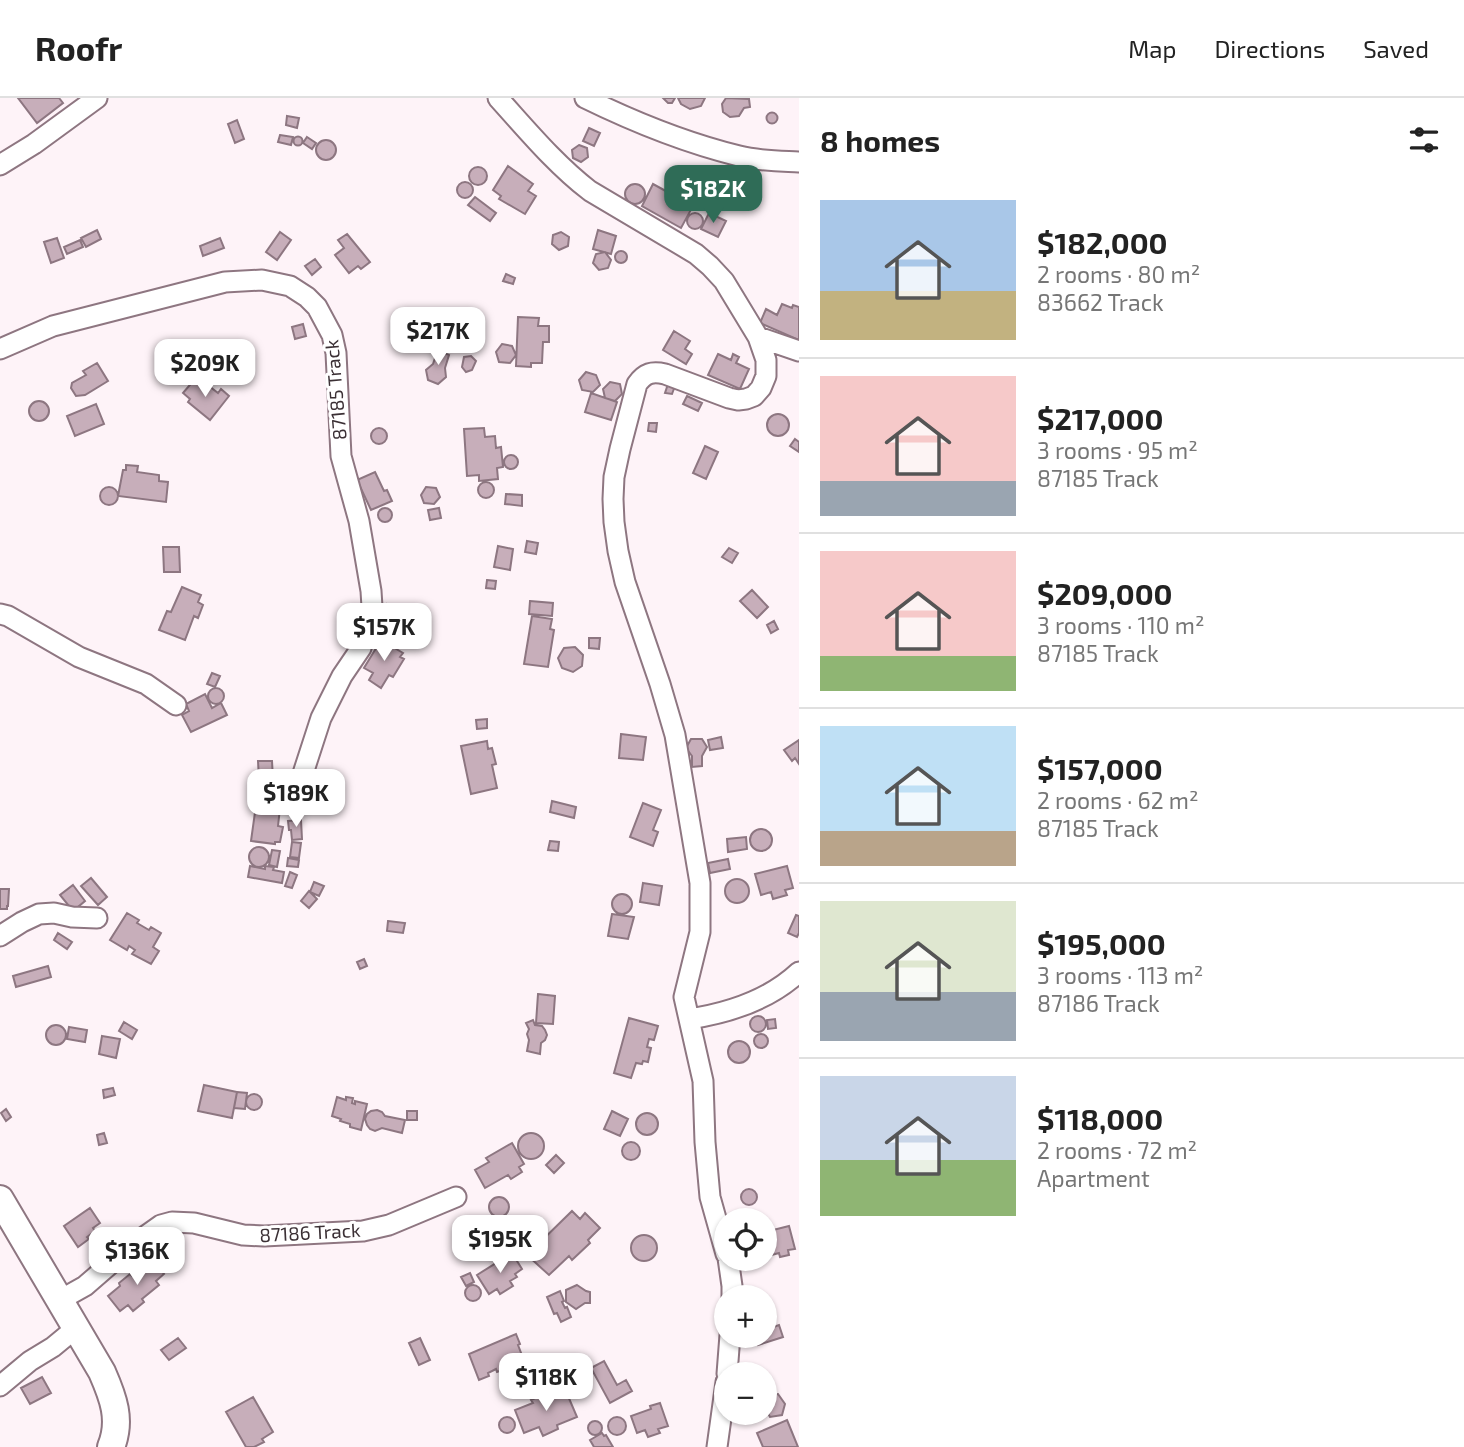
<!DOCTYPE html>
<meta charset="utf-8">
<style>
body{margin:0;font-family:"Exo 2",sans-serif;background:#f6f6f6;color:#222;height:100vh;display:flex;flex-direction:column;font-size:26px;white-space:nowrap}
*{box-sizing:border-box;margin:0}
p{font-size:23px;color:#767676}
.icon{flex:none;width:38px;height:38px;fill:none;stroke:currentColor;stroke-width:2;stroke-linecap:round;stroke-linejoin:round}
.map{position:relative;flex:1;overflow:hidden}
.drawer{display:flex;flex-direction:column;background:#fff;width:665px}
.drawer>*{flex:none}
.fabs{position:absolute;left:714px;top:1110px;display:grid;gap:14px}
.fabs a{display:grid;place-items:center;width:63px;height:63px;border-radius:50%;background:#fff;box-shadow:0 2px 5px #0004;font-size:35px}
.price{position:absolute;translate:-50% -60px;padding:0 16px;border-radius:14px;background:#fff;color:#222;font-size:23px;line-height:46px;filter:drop-shadow(0 2px 4px #0008)}
.price::after{content:'';position:absolute;left:50%;top:42px;width:21px;height:16px;margin-left:-10px;background:inherit;clip-path:polygon(0 0,100% 0,50% 100%)}
.price.active{background:#2f6c57;color:#fff}
ul{padding:0;list-style:none}
li{display:flex;align-items:center;gap:21px;height:175px;padding:0 21px}
li+li{border-top:2px solid #e0e0e0}
li span{display:grid;place-items:center;flex:none;width:196px;height:140px;border-radius:0px;color:#555}
li>.icon{margin-inline-start:auto}
span .icon{width:84px;height:84px;fill:#fffc;stroke-width:1}
li b{font-size:30px}
h2{display:flex;justify-content:space-between;align-items:center;height:84px;padding:0 21px;font-size:30px}
header{display:flex;align-items:center;gap:42px;box-sizing:border-box;height:98px;padding:0 35px;background:#fff;border-bottom:2px solid #e0e0e0}
header strong{font-size:33px}
nav{display:flex;gap:38px;margin-inline-start:auto;font-size:24px}
main{display:flex;flex:1;min-height:0}
.map>svg:first-child{display:block}
.building{fill:#c7aeba;stroke:#8d7681;stroke-width:2}
.lines{fill:none;stroke-linecap:round;stroke-linejoin:round}
.street-casing{stroke:#8e7681;stroke-width:23}
.secondary-casing{stroke:#8e7681;stroke-width:30}
.street{stroke:#fff;stroke-width:19}
.secondary{stroke:#fff;stroke-width:26}
.labels{text-anchor:middle;dominant-baseline:central;stroke-width:6;stroke-linejoin:round;paint-order:stroke}
.street-label{font-size:19px;fill:#3b3035;stroke:#fff}
</style>
<header>
<strong>Roofr</strong>
<nav><a>Map</a><a>Directions</a><a>Saved</a></nav>
</header>
<main>
<div class="map">
<svg width="799" height="1349" viewBox="0 0 799 1349">
<rect width="100%" height="100%" fill="#fef3f8"/>
<!-- building -->
<path class="building" d="M18 0H59L63 5 37 25Z
M663 0H675L672 5H668Z
M678 0H705L701 8 690 11 681 6Z
M726 0 749 1 750 9 744 10 739 18 730 19 723 14 722 6Z
M766.5 20a5.5 5.5 0 1 1 11 0a5.5 5.5 0 1 1-11 0Z
M287 18 299 20 297 30 286 27Z
M237 22 244 41 235 45 228 26Z
M589 30 600 35 594 48 583 43Z
M280 37 293 39 291 47 278 44Z
M293.5 43a4.5 4.5 0 1 1 9 0a4.5 4.5 0 1 1-9 0Z
M307 39 316 45 312 51 303 45Z
M316 52a10 10 0 1 1 20 0a10 10 0 1 1-20 0Z
M579 47 587 50 588 59 581 64 573 60 572 52Z
M508 68 533 86 528 93 536 98 525 116 499 101 501 98 493 92Z
M469 78a9 9 0 1 1 18 0a9 9 0 1 1-18 0Z
M457 92a8 8 0 1 1 16 0a8 8 0 1 1-16 0Z
M625 96a10 10 0 1 1 20 0a10 10 0 1 1-20 0Z
M653 86 693 108 681 130 642 108Z
M475 99 496 115 490 123 468 107Z
M709 115 726 123 718 139 701 131Z
M687 123a8 8 0 1 1 16 0a8 8 0 1 1-16 0Z
M97 132 101 141 86 149 81 140Z
M598 132 616 138 611 156 593 151Z
M280 134 291 142 277 162 266 154Z
M561 134 569 139 568 148 559 152 552 146 553 137Z
M347 136 370 164 361 171 358 168 349 175 335 157 344 150 338 142Z
M57 140 64 160 51 165 44 144Z
M220 140 224 150 203 158 200 148Z
M80 142 83 149 67 156 64 149Z
M615 159a6 6 0 1 1 12 0a6 6 0 1 1-12 0Z
M605 154 611 162 608 170 599 172 593 165 596 156Z
M315 161 321 169 312 177 305 168Z
M506 176 515 180 513 186 503 183Z
M782 206 792 210 793 207 799 209V242L760 225 766 211 777 217Z
M518 219 539 220 538 228H549V244H543L542 265H531V269L516 268Z
M408 225 409 237 400 238 399 226Z
M303 226 306 238 295 241 292 229Z
M674 233 690 243 685 251 692 256 686 266 663 252Z
M196 243 198 253 182 255 180 245Z
M502 246 512 248 516 257 510 265 499 264 496 254Z
M175 248 176 257 168 258 167 249Z
M439 248 445 251 444 255 449 257 445 270 446 279 438 286 428 282 426 272 433 266Z
M718 256 731 262 733 256 739 259 736 265 749 271 740 291 708 277Z
M471 258 476 263 472 272 466 274 462 269 464 259Z
M97 265 108 283 85 297 76 298 71 290 72 285 86 277 83 273Z
M586 274 596 277 600 287 593 294 582 292 579 282Z
M194 282 201 287 204 284 218 295 221 291 229 298 210 322 188 304 190 301 183 295Z
M610 284 620 286 622 296 615 303 605 300 603 291Z
M668 286 675 288 672 296 665 295Z
M591 295 617 304 611 322 585 314Z
M687 298 702 305 698 313 683 306Z
M29 313a10 10 0 1 1 20 0a10 10 0 1 1-20 0Z
M96 306 104 326 75 338 67 318Z
M767 327a11 11 0 1 1 22 0a11 11 0 1 1-22 0Z
M649 325H657L656 334 648 333Z
M484 330 485 339 495 338 496 350 501 349 503 369 497 370 498 381 479 383V377L467 378 464 331Z
M371 338a8 8 0 1 1 16 0a8 8 0 1 1-16 0Z
M795 341 799 344V354L790 348Z
M705 348 718 354 706 381 693 375Z
M504 364a7 7 0 1 1 14 0a7 7 0 1 1-14 0Z
M126 367 138 368 137 374 159 377V383L168 384 166 404 118 398 123 372H126Z
M375 374 384 393 387 392 392 403 371 412 357 382Z
M478 392a8 8 0 1 1 16 0a8 8 0 1 1-16 0Z
M426 389 436 390 440 399 434 406 424 405 421 397Z
M100 398a9 9 0 1 1 18 0a9 9 0 1 1-18 0Z
M506 396 522 397V408L505 406Z
M378 417a7 7 0 1 1 14 0a7 7 0 1 1-14 0Z
M439 410 441 420 430 422 428 412Z
M527 443 538 445 536 456 525 454Z
M498 448 513 451 510 472 494 469Z
M163 449H179L180 474H164Z
M729 450 738 455 732 465 722 459Z
M487 482 496 483 495 491 486 490Z
M182 489 201 497 198 504 203 507 198 520 194 518 185 542 159 532 167 513 171 514Z
M752 492 768 509 757 520 740 503Z
M530 503 553 505 552 518 529 516Z
M387 506 396 508 394 519 385 517Z
M532 518 552 521 550 531 554 532 548 569 524 566Z
M774 523 778 531 771 535 767 527Z
M589 540H600L599 551 589 550Z
M381 542 403 555 400 559 404 561 393 579 389 577 381 590 369 582 373 575 364 570Z
M575 549 583 557 582 568 573 574 562 570 558 560 564 550Z
M212 575 220 578 215 589 207 586Z
M208 598a8 8 0 1 1 16 0a8 8 0 1 1-16 0Z
M205 596 212 610 221 605 227 617 191 634 182 617 189 613 186 606Z
M487 621V630L477 631 476 622Z
M621 636 646 639 643 662 619 660Z
M721 639 723 650 710 652 708 642Z
M691 641H702L707 649 702 658V668L692 669V658L686 650Z
M799 642V666L795 660 792 663 784 652Z
M487 643 488 651 492 650 496 666 492 667 497 690 471 696 461 648Z
M258 663H272L273 681 259 682Z
M552 703 576 709 574 720 550 714Z
M643 705 661 712 653 732 658 734 653 748 630 739Z
M256 707 280 710 278 728 283 729 280 744H275V746L251 743Z
M301 722 302 741 292 742 291 732H289L288 723Z
M750 742a11 11 0 1 1 22 0a11 11 0 1 1-22 0Z
M746 739 747 751 728 754 727 741Z
M550 743 559 744 558 753 548 752Z
M292 744 301 745 299 760 290 759Z
M249 759a10 10 0 1 1 20 0a10 10 0 1 1-20 0Z
M272 752 280 753 277 769 269 767Z
M288 760 299 762 298 769 287 768Z
M728 761 730 771 710 775 708 765Z
M250 768 265 771V768L274 769 273 772 284 774 282 785 248 779Z
M787 768 793 790 785 792 787 797 773 801 771 794 761 797 755 776Z
M290 774 297 777 292 790 285 788Z
M91 780 107 799 98 807 81 788Z
M725 793a12 12 0 1 1 24 0a12 12 0 1 1-24 0Z
M314 784 324 788 319 798 310 794Z
M643 785 662 788 659 807 640 804Z
M73 787 85 803 73 813 60 797Z
M0 791H9L8 808H7V811H0Z
M309 793 317 801 309 810 301 803Z
M612 806a10 10 0 1 1 20 0a10 10 0 1 1-20 0Z
M127 815 139 822 137 825 149 832 151 829 161 835 153 849 159 853 151 866 132 856 135 852 129 848 127 852 110 842Z
M612 816 634 819 628 841 608 838Z
M796 817 799 818V835L797 839 788 835Z
M388 823 405 825 403 835 387 833Z
M58 835 72 844 67 851 54 842Z
M364 861 367 868 360 871 357 864Z
M48 868 51 879 16 889 13 878Z
M538 896 555 898 553 926 536 925Z
M750 926a8 8 0 1 1 16 0a8 8 0 1 1-16 0Z
M629 920 658 928 654 942 649 941 647 949 651 950 648 964 643 963 642 966 636 965 631 980 614 975Z
M775 921 776 930 768 931 767 922Z
M533 922 535 927 542 928 545 932 547 937 545 942 541 945 540 956 527 953 529 942 527 936 529 931 526 925Z
M124 924 137 932 132 941 119 933Z
M46 937a10 10 0 1 1 20 0a10 10 0 1 1-20 0Z
M69 929 87 932 85 944 67 941Z
M754 943a7 7 0 1 1 14 0a7 7 0 1 1-14 0Z
M102 938 120 941 116 960 99 956Z
M728 954a11 11 0 1 1 22 0a11 11 0 1 1-22 0Z
M204 987 237 994 232 1020 198 1013Z
M113 990 115 997 104 1000 103 992Z
M237 994 247 995 245 1011 234 1010Z
M246 1004a8 8 0 1 1 16 0a8 8 0 1 1-16 0Z
M337 999 346 1002V999L353 1000 352 1005 355 1006V1003L367 1006 361 1032 350 1029V1026L340 1023 341 1021 332 1018Z
M6 1011 11 1019 6 1023 1 1015Z
M377 1012 382 1014 385 1018 405 1022 402 1035 382 1030 375 1033 370 1031 367 1027 365 1021 367 1016 371 1013Z
M407 1013H417V1022H407Z
M612 1013 628 1021 620 1038 604 1031Z
M636 1026a11 11 0 1 1 22 0a11 11 0 1 1-22 0Z
M518 1048a13 13 0 1 1 26 0a13 13 0 1 1-26 0Z
M104 1035 107 1045 99 1047 97 1037Z
M622 1053a9 9 0 1 1 18 0a9 9 0 1 1-18 0Z
M512 1045 524 1066 519 1069 522 1074 511 1081 508 1077 485 1090 475 1072 489 1064 486 1060Z
M556 1057 564 1065 554 1075 546 1067Z
M741 1099a8 8 0 1 1 16 0a8 8 0 1 1-16 0Z
M489 1109a10 10 0 1 1 20 0a10 10 0 1 1-20 0Z
M90 1110 100 1125 93 1130 95 1133 87 1139 89 1141 78 1149 64 1128Z
M572 1113 580 1121 585 1115 600 1130 588 1142 590 1145 572 1162 569 1158 549 1177 527 1157Z
M789 1128 795 1151 788 1152 789 1157 780 1159 779 1155 768 1158 765 1144V1134Z
M631 1150a13 13 0 1 1 26 0a13 13 0 1 1-26 0Z
M512 1155 522 1171 515 1176 517 1179 510 1183 513 1188 500 1196 497 1191 489 1196 477 1177Z
M152 1161 164 1176 156 1183 159 1187 142 1201 144 1204 133 1213 128 1207 120 1213 108 1198 120 1188 119 1185 130 1176 132 1178Z
M470 1175 474 1184 466 1188 461 1179Z
M465 1195a8 8 0 1 1 16 0a8 8 0 1 1-16 0Z
M577 1187 586 1193 590 1194V1205H585L576 1211 566 1204V1192Z
M560 1193 564 1203 562 1204 565 1210 567 1209 571 1219 561 1224 557 1215 554 1216 547 1199Z
M779 1227 783 1239 758 1247 755 1237H765V1232Z
M516 1236 520 1246 518 1247 523 1260 509 1266 511 1269 497 1274 496 1271 488 1275 489 1278 479 1282 469 1256Z
M178 1240 186 1250 169 1262 161 1252Z
M420 1240 430 1262 419 1267 409 1245Z
M604 1263 617 1287 626 1282 632 1293 610 1305 591 1270Z
M42 1279 51 1295 30 1306 21 1290Z
M565 1291 577 1319 557 1327 558 1331 543 1338 539 1329 524 1335 515 1312 533 1305 531 1302 544 1296 546 1299Z
M778 1296 785 1306 782 1317 770 1319 765 1310V1305L767 1297Z
M253 1299 273 1334 262 1341 264 1344 254 1349H246L226 1314Z
M660 1305 668 1328 658 1331 660 1335 648 1339 645 1332 637 1335 631 1318 651 1311 650 1308Z
M608 1328a9 9 0 1 1 18 0a9 9 0 1 1-18 0Z
M499 1327a8 8 0 1 1 16 0a8 8 0 1 1-16 0Z
M787 1322 798 1349H763L757 1335Z
M588 1330a7 7 0 1 1 14 0a7 7 0 1 1-14 0Z
M602 1335 604 1338 606 1337 613 1349H594L590 1342Z"/>
<g class="lines">
<defs>
<path id="street" d="M498 0C527 32 555 66 590 93L696 156 710 168 724 183 758 239 766 262V278L761 290 754 298 746 301 738 302 729 300 665 276C652 273 645 275 637 286L620 351 614 379 613 401 614 424 618 453 625 484 660 586 675 637 700 785V834L684 899 703 983 705 1044 710 1099 726 1156
M585 0C634 24 686 45 739 58 758 63 779 63 799 64
M0 67 34 46 97 0
M758 239 799 253
M0 251 53 228 225 184 262 182 290 188 307 199 317 209 332 237 336 255 341 358 359 423 371 493 372 509 361 550 342 578 321 620 297 694
M0 516 8 518 79 559 146 586 176 607
M0 838 22 824 39 816 54 815 72 819 97 820
M689 921C729 915 769 902 799 874
M728 1160 732 1188V1199
M60 1202 85 1188 130 1149 161 1127 172 1124 194 1125 243 1137 264 1138 363 1133 389 1127 456 1099
M727 1276 730 1237
M0 1288 30 1263 53 1249 76 1230
M717 1349 726 1284"/>
<path id="secondary" d="M0 1101 102 1274C113 1299 122 1322 111 1349"/>
</defs>
<!-- street casing -->
<use href="#street" class="street-casing"/>
<!-- secondary casing -->
<use href="#secondary" class="secondary-casing"/>
<!-- street -->
<use href="#street" class="street"/>
<!-- secondary -->
<use href="#secondary" class="secondary"/>
</g>
<g class="labels">
<!-- street labels -->
<g class="street-label">
<text transform="translate(335 292) rotate(-95)">87185 Track</text>
<text transform="translate(310 1134) rotate(-3)">87186 Track</text>
</g>
</g>
</svg>
<div class="fabs">
<a><svg class="icon" aria-label="locate" viewBox="0 0 24 24"><circle cx="12" cy="12" r="6"/><path d="M12 2v4M12 18v4M2 12h4M18 12h4"/></svg></a>
<a>+</a>
<a>−</a>
</div>
<b class="price active" style="left:713px;top:127px">$182K</b>
<b class="price" style="left:438px;top:269px">$217K</b>
<b class="price" style="left:205px;top:301px">$209K</b>
<b class="price" style="left:384px;top:565px">$157K</b>
<b class="price" style="left:296px;top:731px">$189K</b>
<b class="price" style="left:500px;top:1177px">$195K</b>
<b class="price" style="left:137px;top:1189px">$136K</b>
<b class="price" style="left:546px;top:1315px">$118K</b>
</div>
<section class="drawer">
<h2>8 homes<svg class="icon" aria-label="filters" viewBox="0 0 24 24"><path d="M4 7h16M4 17h16"/><circle cx="9" cy="7" r="2"/><circle cx="15" cy="17" r="2"/></svg></h2>
<ul>
<li><span style="background:linear-gradient(#a9c7e8 65%,#c2b280 0)"><svg class="icon" aria-label="home" viewBox="0 0 24 24"><path d="M3 11l9-7 9 7M6 9v11h12V9"/></svg></span><div><b>$182,000</b><p>2 rooms · 80 m²</p><p>83662 Track</p></div></li>
<li><span style="background:linear-gradient(#f6c9c9 75%,#9aa5b1 0)"><svg class="icon" aria-label="home" viewBox="0 0 24 24"><path d="M3 11l9-7 9 7M6 9v11h12V9"/></svg></span><div><b>$217,000</b><p>3 rooms · 95 m²</p><p>87185 Track</p></div></li>
<li><span style="background:linear-gradient(#f6c9c9 75%,#8fb573 0)"><svg class="icon" aria-label="home" viewBox="0 0 24 24"><path d="M3 11l9-7 9 7M6 9v11h12V9"/></svg></span><div><b>$209,000</b><p>3 rooms · 110 m²</p><p>87185 Track</p></div></li>
<li><span style="background:linear-gradient(#bfe0f5 75%,#b9a48a 0)"><svg class="icon" aria-label="home" viewBox="0 0 24 24"><path d="M3 11l9-7 9 7M6 9v11h12V9"/></svg></span><div><b>$157,000</b><p>2 rooms · 62 m²</p><p>87185 Track</p></div></li>
<li><span style="background:linear-gradient(#dfe7d0 65%,#9aa5b1 0)"><svg class="icon" aria-label="home" viewBox="0 0 24 24"><path d="M3 11l9-7 9 7M6 9v11h12V9"/></svg></span><div><b>$195,000</b><p>3 rooms · 113 m²</p><p>87186 Track</p></div></li>
<li><span style="background:linear-gradient(#c9d6e8 60%,#8fb573 0)"><svg class="icon" aria-label="home" viewBox="0 0 24 24"><path d="M3 11l9-7 9 7M6 9v11h12V9"/></svg></span><div><b>$118,000</b><p>2 rooms · 72 m²</p><p>Apartment</p></div></li>
</ul>
</section>
</main>
